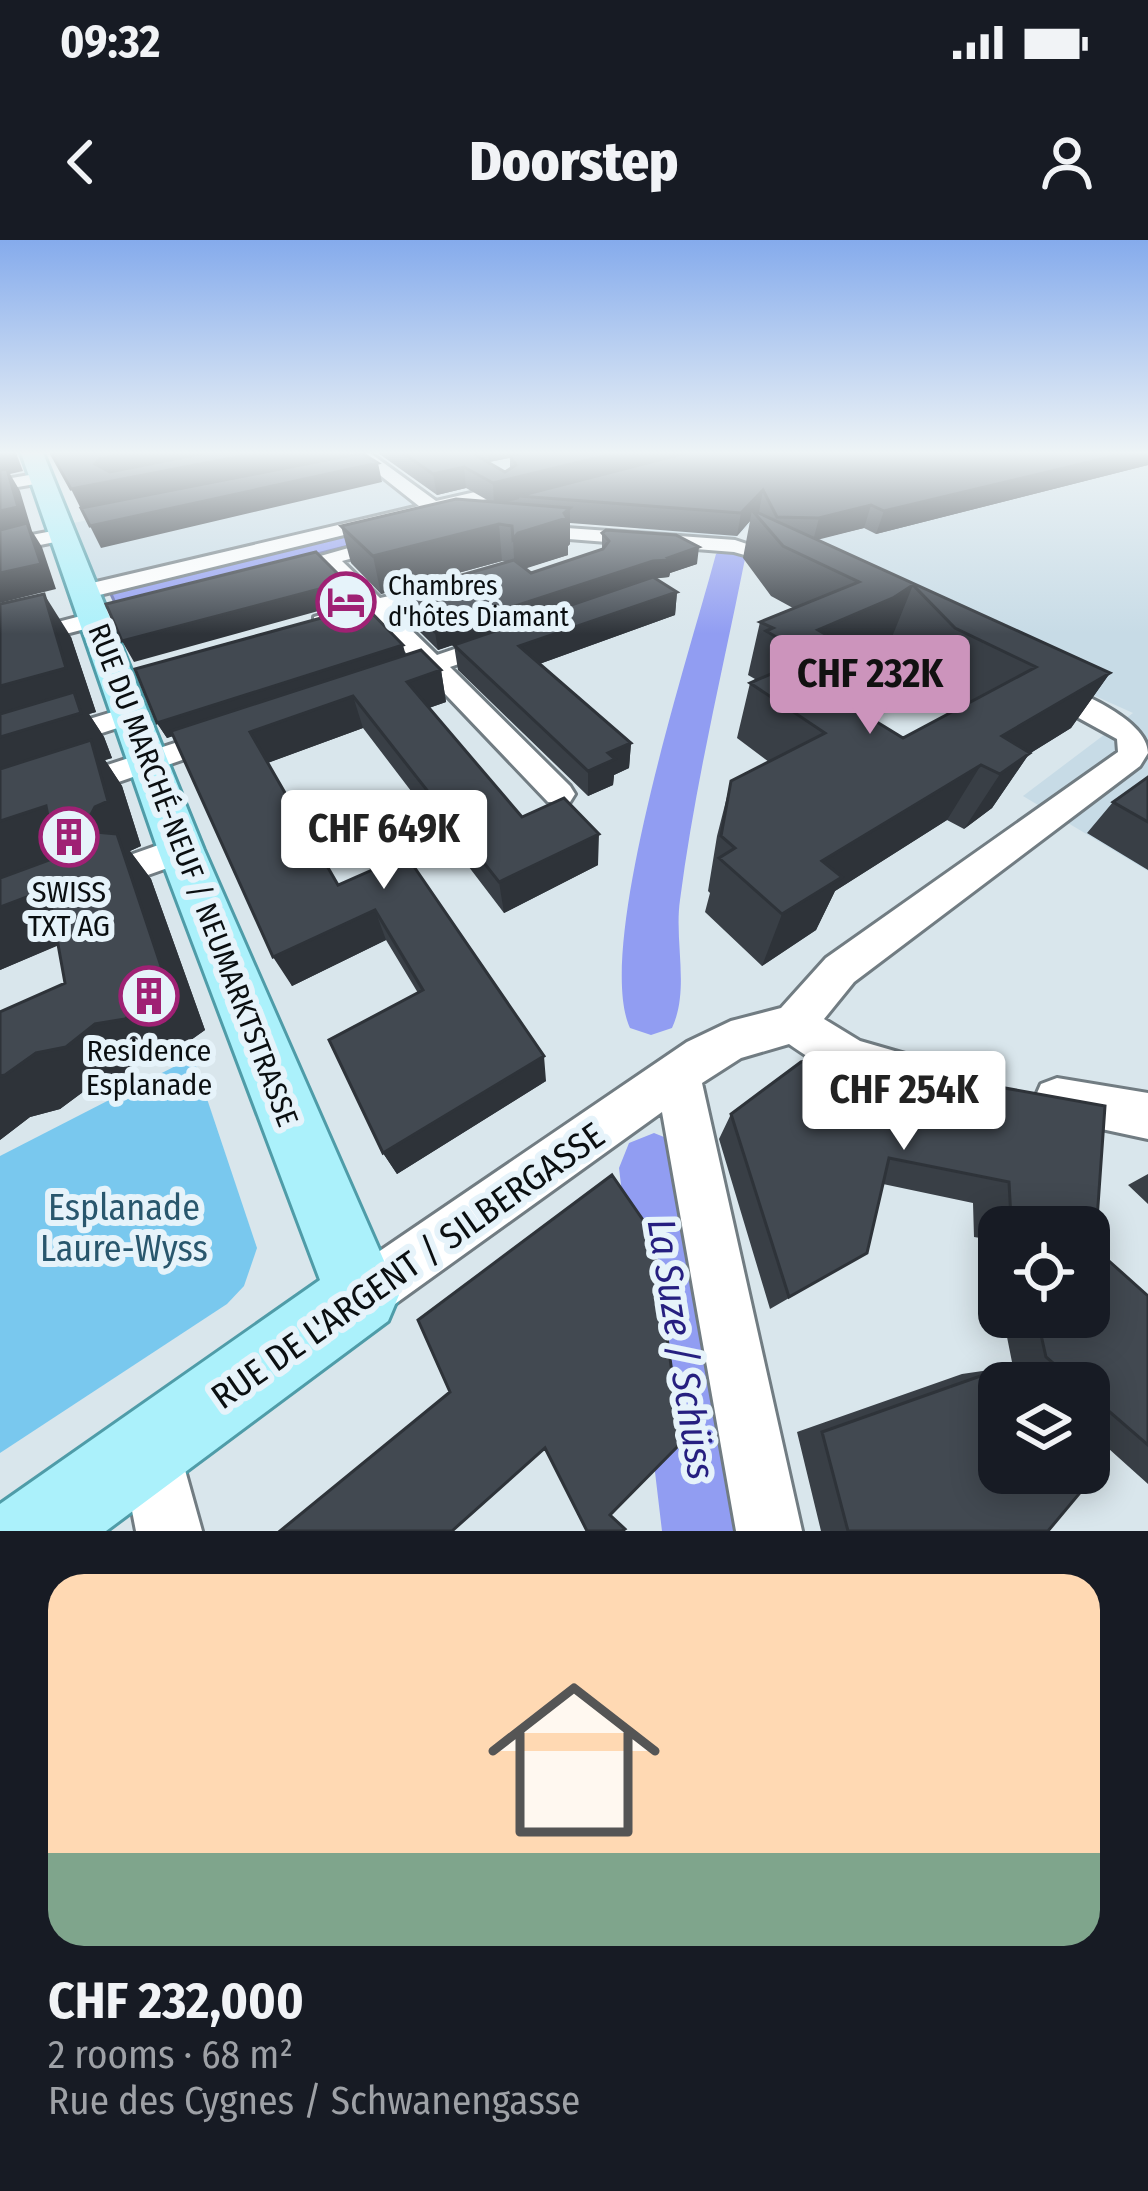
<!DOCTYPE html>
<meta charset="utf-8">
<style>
body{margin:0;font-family:"Fira Sans Condensed",sans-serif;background:#242831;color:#f1f3f6;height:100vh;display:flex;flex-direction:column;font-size:45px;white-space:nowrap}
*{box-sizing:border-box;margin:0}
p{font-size:39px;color:#9ea1a6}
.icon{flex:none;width:66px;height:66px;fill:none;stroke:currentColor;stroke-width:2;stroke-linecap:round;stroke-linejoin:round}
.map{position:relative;height:1291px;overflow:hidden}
.details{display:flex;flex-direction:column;background:#171b24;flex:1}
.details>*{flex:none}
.tools{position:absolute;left:978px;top:966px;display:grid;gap:24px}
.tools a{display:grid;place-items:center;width:132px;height:132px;border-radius:24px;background:#171b24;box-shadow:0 6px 30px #0003;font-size:60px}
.price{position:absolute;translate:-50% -102px;padding:0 27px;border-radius:12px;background:#fff;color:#222;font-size:39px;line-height:78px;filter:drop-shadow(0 3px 6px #0008)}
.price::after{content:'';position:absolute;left:50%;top:72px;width:36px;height:27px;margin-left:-18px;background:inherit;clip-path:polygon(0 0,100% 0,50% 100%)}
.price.active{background:#cc94bc;color:#111}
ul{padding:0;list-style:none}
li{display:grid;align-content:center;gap:24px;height:636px;padding:0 48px}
li span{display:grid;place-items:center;height:372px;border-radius:36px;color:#555}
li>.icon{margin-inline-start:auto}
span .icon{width:216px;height:216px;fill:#fffc;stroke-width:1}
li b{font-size:51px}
.status{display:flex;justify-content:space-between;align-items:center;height:84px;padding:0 60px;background:#171b24;direction:ltr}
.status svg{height:33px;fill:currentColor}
header{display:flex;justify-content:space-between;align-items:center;height:156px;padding:0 48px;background:#171b24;font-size:54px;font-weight:800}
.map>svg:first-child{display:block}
.built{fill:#c7dbe6}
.green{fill:#79c8ee}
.water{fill:#919df2;stroke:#6972ae;stroke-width:3}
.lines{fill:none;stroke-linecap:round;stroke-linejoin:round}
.river{fill:#919df2;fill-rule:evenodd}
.minor-casing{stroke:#717c82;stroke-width:6}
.major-casing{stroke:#4f9ca8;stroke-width:6}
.minor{fill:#fff;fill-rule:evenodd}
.major{fill:#abf1fb;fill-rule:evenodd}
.wall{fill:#393f46;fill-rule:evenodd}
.shaded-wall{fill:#2e3339}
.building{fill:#424951;stroke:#2e3339;stroke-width:3}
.labels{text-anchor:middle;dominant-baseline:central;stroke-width:12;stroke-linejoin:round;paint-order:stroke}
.far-poi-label{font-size:27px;fill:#0b0f11;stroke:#e6f3fa;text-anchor:start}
.street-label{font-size:30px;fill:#0b0f11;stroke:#e6f3fa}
.poi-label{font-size:30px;fill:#0b0f11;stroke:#e6f3fa}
.near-park-label{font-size:36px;fill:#29576d;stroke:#e6f3fa}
.near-street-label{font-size:36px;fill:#0b0f11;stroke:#e6f3fa}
.near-water-label{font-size:39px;font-style:italic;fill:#261f80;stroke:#e6f3fa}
</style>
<div class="status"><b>09:32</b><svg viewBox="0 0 49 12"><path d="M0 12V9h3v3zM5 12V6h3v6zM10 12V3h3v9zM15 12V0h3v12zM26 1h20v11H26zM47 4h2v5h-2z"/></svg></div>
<header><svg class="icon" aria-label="back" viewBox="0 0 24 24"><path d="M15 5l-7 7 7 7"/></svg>Doorstep<svg class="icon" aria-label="person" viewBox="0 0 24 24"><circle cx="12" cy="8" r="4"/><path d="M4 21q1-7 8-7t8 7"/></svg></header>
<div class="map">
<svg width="1148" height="1291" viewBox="0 0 1148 1291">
<rect width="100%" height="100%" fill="#d9e6ec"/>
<!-- built -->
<path class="built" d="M1148 213V631L1023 556 1133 473 755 303 623 295 685 269 795 245 735 298 755 303Z
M370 222 430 267 83 352 59 286Z"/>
<!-- green -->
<path class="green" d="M193 817 257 1008 244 1046 227 1064 0 1213V916Z"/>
<!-- water -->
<path class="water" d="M677 213H714L116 365 110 352Z"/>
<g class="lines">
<!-- river -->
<path class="river" d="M731 305 746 314C723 429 695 544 680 660 674 702 690 749 672 788L651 795 630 788C593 708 691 409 716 314Z
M654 893 679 903 689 928 756 1291H662L619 928 629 903Z"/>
<defs>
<path id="minor" d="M352 213H370L436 261 523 241 532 246 448 270 477 283 480 287 470 293 444 285 430 274 83 359 72 352 75 347 419 266Z
M41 233 50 238 47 242 0 250V240Z
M525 285 735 300 801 322 791 328 734 312 518 295V287Z
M63 289 70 291V299L0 313V301Z
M394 295 404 301 401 305 342 321 380 358 450 343V353L391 370 437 415 493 396H511L514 401 511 406 450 427 570 546 575 554 570 562H548L427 435 390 447 381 445 377 439 415 422 370 376 322 389 314 387V377L359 364 323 326 279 337 268 331Z
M127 364 135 366V376L0 411V397Z
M1044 440C1073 448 1148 479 1148 513L1140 526 854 742 824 779 860 801 912 816 918 831 912 846C870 862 823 827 789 804L741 818 702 843 802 1291H736L662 872 381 1074 362 1083 343 1074 334 1055 343 1036 687 802 731 781 781 768 826 718 1118 512 1117 499 1035 454 1031 448Z
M129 467 139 469 143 475 139 481 0 526V506Z
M224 487 239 496 234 502 0 583V560Z
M181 597 193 601 198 610 193 619 145 636 133 632 128 623 133 614Z
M1057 838 1148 853V899L1041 876 1034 860 1041 844Z
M151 1178 173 1187 202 1291H136L120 1209 129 1187Z"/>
<path id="major" d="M21 213H43L204 610 399 1055 388 1081 106 1291H0V1264L320 1040 158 610Z"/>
</defs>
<!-- minor casing -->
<use href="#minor" class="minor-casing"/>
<!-- major casing -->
<use href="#major" class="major-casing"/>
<!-- minor -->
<use href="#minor" class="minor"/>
<!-- major -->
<use href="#major" class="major"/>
</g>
<!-- wall -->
<path class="wall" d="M378 213H472L505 232 510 228V218L489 222 472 213H1148V225L876 294 864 288 817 299 1110 433 1071 488 1029 514 992 568 964 589 947 580 835 651 816 690 762 726 705 672 710 653 708 651 717 596 731 541 769 522 737 498 750 443 755 439 748 435 760 382 793 368 771 356 743 318 750 281 737 296 570 283V304L568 306V315L525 328 531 333 602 310V293L697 324 670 333 669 337 655 338 677 352 675 375 539 424 631 503 629 528 614 535 613 545 588 556 458 430 454 405 533 378 438 410 400 372 396 354 508 322 502 321 381 354 351 323 341 286 489 261 466 248 437 255ZM892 397 929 442 969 463 903 498 835 456 847 423 873 411Z
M71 397 96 472 89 474 104 497 112 518 105 520 122 546 141 606 130 611 151 639 205 790 167 817 139 822 114 843 87 849 60 869 30 877 0 900 65 743 58 705 0 730Z
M406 415 441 430 446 462 429 468 522 577 598 625 504 673 363 488 267 523 338 645 406 615 546 841 397 934 383 913 418 753 386 700 292 746 173 496 167 498 157 483Z
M1148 537V630L1087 593 1113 562Z
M827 816 1105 866 1096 994 1089 997V987H999V1001L974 997 973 963 883 944 867 1013 770 1069 719 899 731 874 801 822Z
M1148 934V964L1128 945Z
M1148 1056V1244L1089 1191V1143H1035L1012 1122 1003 1077H1089Z
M1003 1128 1048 1291H821L797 1192 962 1134Z"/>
<!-- shaded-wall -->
<path class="shaded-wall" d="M0 213H16L23 231 10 234 20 251 32 291 42 307 56 349 0 363Z
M128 213H350L349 216 82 271 71 249 99 219Z
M488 213H531L489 222Z
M617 213H697L519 256V259L494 265 493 243Z
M1127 213H1148V225L876 294 884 271Z
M378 223 382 242 101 308 90 286Z
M464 227 466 248 437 255 433 234Z
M763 250 759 272 756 275 752 270 750 281 737 296 741 273Z
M871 265 864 288 813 301 819 278Z
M570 268V304L568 306V315L521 330 515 336 513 299 518 293 564 273Z
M499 284 502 321 381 354 373 316Z
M699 307 697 324 670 333 669 337 652 339 438 410 435 392Z
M346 342 351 362 134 422 122 401Z
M913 345 892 397 873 411 847 423 832 464 804 478 821 423 818 390Z
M677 352 675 375 520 431 519 406Z
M44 354 71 397 96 472 89 474 104 497 112 518 105 520 122 546 141 606 130 611 151 639 205 790 167 817 139 822 114 843 87 849 60 869 30 877 0 900V836L36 813 66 807 88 580 95 567 0 555V446Z
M403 405 407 420 167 498 157 483Z
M441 430 446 462 414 473 407 442Z
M1110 433 1071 488 1029 514 992 568 964 589 1000 534 1002 496Z
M353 456 363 488 265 524 250 492Z
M631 503 629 528 614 535 613 545 588 556V531L608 513Z
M981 525 947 580 835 651 816 690 762 726 782 674 822 621Z
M46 566 49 581 77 613 0 642V581Z
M599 594 598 625 504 673 499 642Z
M48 649 90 692 0 730V667Z
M375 670 386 700 292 746 273 717Z
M544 816 546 841 397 934 383 913Z"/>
<!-- building -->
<path class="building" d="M51 213H128L99 219 95 224 110 232 205 213H257L71 249Z
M362 213 378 223 90 286 81 268Z
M403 213H472L505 232 516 225 510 216 522 213H617L493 243 464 227 433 234Z
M686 213H1127L884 271 871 265 819 278 777 277 763 250 741 273 519 256Z
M7 229 18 267 0 271V230Z
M456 259 570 268 564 273 567 278 518 293 513 299 512 286 499 284 373 316 341 286Z
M752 270 1110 433 1002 496 1030 513 1000 534 981 525 822 621 842 637 782 674 719 618 735 608 721 596 731 541 825 493 750 443 787 427 903 498 1036 427 955 388 913 345 893 358 818 390 851 409 821 423 766 391 773 388 760 382 859 342 783 306Z
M27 283 41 324 0 333V290Z
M606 290 676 295 699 307 668 318 671 320 653 321 435 392 396 354 514 320 531 333 603 309 609 301 602 293Z
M316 312 346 342 122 401 106 364Z
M653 337 677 352 519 406 631 503 608 513 615 519 588 531 454 405Z
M44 354 66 428 0 446V364Z
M365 366 403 405 157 483 135 429Z
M421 410 441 430 407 442 522 577 564 558 599 594 499 642 353 456 250 492 338 645 406 615 544 816 383 913 329 800 423 750 375 670 273 717 171 491Z
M74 452 81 473 0 497V474Z
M91 500 108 561 95 567 88 580 96 592 117 594 169 750 125 779 95 784 66 807 36 813 5 835 0 836V772L65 743 48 649 0 667V638L68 613 77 596 69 584 49 581 46 566 0 581V529Z
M1148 537V582L1113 562Z
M827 816 1105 866 1096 994 1089 993V987H1057L1011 979 1009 942 889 918 867 1013 789 1057 731 874 801 822Z
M612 935 652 993 682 1202 610 1275 625 1289 622 1291H587L545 1208 452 1291H280L450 1152 418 1080Z
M1109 1021 1148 1056V1205L1089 1154V1143H1076L1046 1117 1037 1077H1089V1026Z
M1003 1128 1014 1143H999V1233H1074L1084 1248 1048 1291H848L822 1192Z"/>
<!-- sky -->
<linearGradient id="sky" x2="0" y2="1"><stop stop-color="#85abec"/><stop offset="0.54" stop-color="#eef4f6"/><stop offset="1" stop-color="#eef4f6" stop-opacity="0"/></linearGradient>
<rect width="1148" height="394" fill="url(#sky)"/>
<!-- icons -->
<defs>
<symbol id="hotel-ring" viewBox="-11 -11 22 22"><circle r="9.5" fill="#e6f3fa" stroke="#9f2174" stroke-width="1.5"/><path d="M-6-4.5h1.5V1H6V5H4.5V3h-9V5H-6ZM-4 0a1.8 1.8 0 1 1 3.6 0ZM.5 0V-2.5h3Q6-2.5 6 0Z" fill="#9f2174"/></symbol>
<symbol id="building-ring" viewBox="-11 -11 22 22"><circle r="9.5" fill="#e6f3fa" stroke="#9f2174" stroke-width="1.5"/><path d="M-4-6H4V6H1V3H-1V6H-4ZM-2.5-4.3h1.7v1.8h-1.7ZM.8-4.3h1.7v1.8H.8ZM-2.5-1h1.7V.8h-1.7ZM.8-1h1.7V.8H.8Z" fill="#9f2174"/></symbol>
</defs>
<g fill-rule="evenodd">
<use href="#hotel-ring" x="313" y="329" width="66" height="66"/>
<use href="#building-ring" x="36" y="564" width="66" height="66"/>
<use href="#building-ring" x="116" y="723" width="66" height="66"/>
</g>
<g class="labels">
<!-- far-poi labels -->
<g class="far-poi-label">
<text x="388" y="346">Chambres<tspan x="388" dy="31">d'hôtes Diamant</tspan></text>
</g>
<!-- street labels -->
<g class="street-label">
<text transform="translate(193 635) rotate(69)">RUE DU MARCHÉ-NEUF / NEUMARKTSTRASSE</text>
</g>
<!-- poi labels -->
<g class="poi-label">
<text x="69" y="652">SWISS<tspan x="69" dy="34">TXT AG</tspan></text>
<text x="149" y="811">Residence<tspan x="149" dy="34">Esplanade</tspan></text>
</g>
<!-- near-park labels -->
<g class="near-park-label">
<text x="124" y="968">Esplanade<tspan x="124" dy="41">Laure-Wyss</tspan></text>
</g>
<!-- near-street labels -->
<g class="near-street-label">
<text transform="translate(408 1026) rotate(-35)">RUE DE L'ARGENT / SILBERGASSE</text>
</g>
<!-- near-water labels -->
<g class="near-water-label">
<text transform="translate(681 1109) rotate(81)">La Suze / Schüss</text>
</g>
</g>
</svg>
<div class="tools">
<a><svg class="icon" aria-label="locate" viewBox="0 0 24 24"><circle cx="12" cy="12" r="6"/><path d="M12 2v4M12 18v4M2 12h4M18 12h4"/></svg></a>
<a><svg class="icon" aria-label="layers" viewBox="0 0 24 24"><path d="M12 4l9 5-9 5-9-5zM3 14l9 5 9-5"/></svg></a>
</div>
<b class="price active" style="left:870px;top:497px">CHF 232K</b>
<b class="price" style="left:384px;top:652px">CHF 649K</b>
<b class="price" style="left:904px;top:913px">CHF 254K</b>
</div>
<section class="details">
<ul>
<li><span style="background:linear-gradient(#ffd9b3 75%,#7fa58c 0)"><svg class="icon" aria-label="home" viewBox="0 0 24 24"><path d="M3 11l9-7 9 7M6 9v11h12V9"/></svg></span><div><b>CHF 232,000</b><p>2 rooms · 68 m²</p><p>Rue des Cygnes / Schwanengasse</p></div></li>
</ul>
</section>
